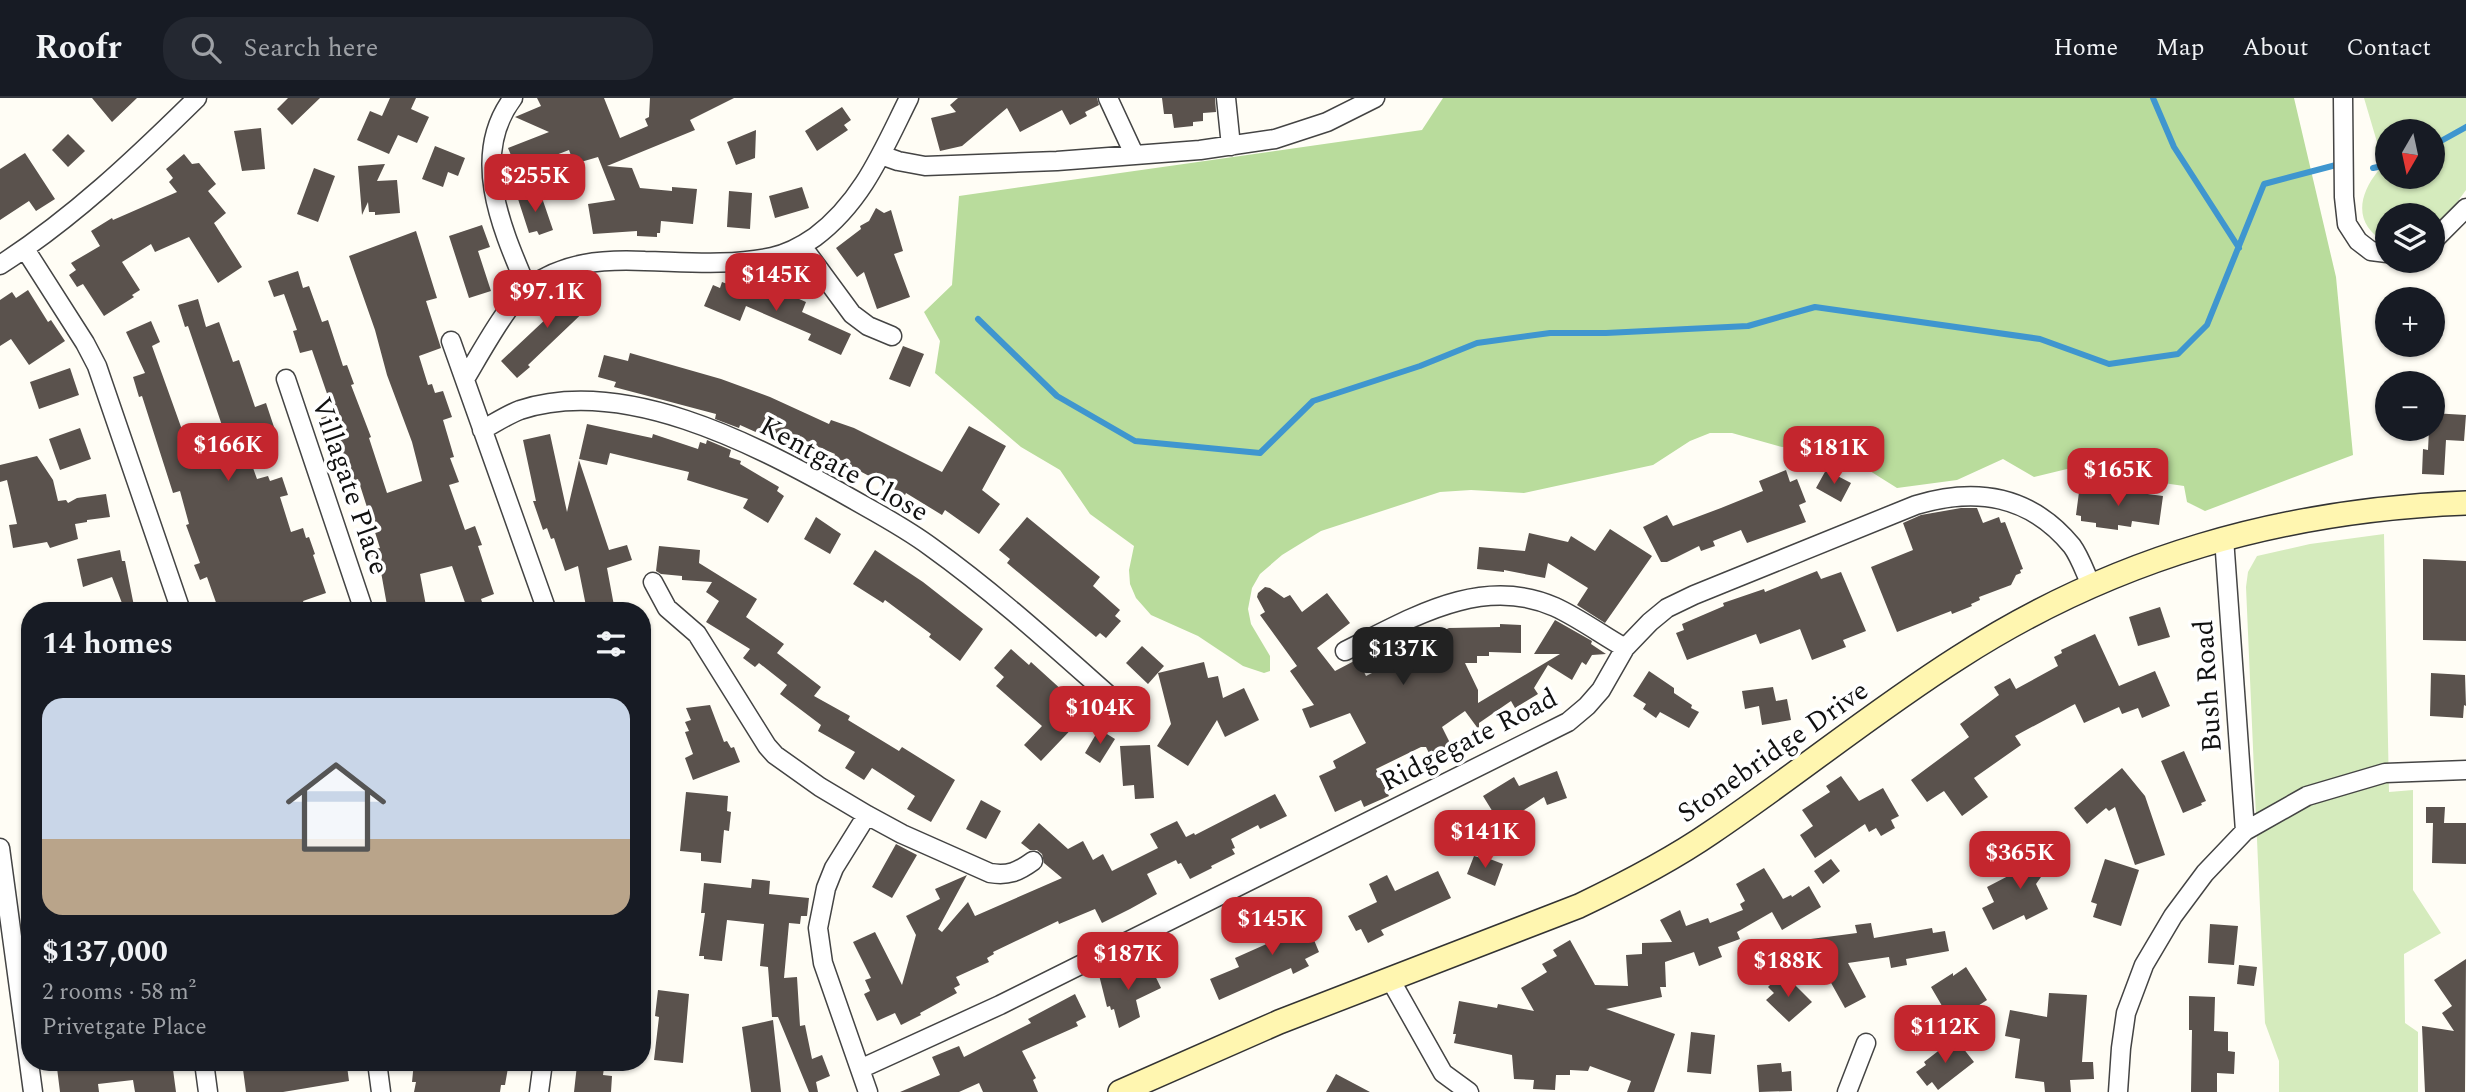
<!DOCTYPE html>
<meta charset="utf-8">
<style>
body{margin:0;font-family:Spectral,serif;background:#242831;color:#f1f3f6;height:100vh;display:flex;flex-direction:column;font-size:26px;white-space:nowrap}
*{box-sizing:border-box;margin:0}
p{font-size:23px;color:#9ea1a6}
.icon{flex:none;width:38px;height:38px;fill:none;stroke:currentColor;stroke-width:2;stroke-linecap:round;stroke-linejoin:round}
.map{position:relative;flex:1;overflow:hidden}
.side{position:absolute;left:21px;top:504px;width:630px;height:469px;display:flex;flex-direction:column;background:#171b24;border-radius:28px;box-shadow:0 2px 5px #0004}
.side>*{flex:none}
.needle{width:46px;rotate:189deg}
.fabs{position:absolute;left:2375px;top:21px;display:grid;gap:14px}
.fabs a{display:grid;place-items:center;width:70px;height:70px;border-radius:50%;background:#171b24;box-shadow:0 2px 5px #0004;font-size:35px}
.price{position:absolute;translate:-50% -60px;padding:0 16px;border-radius:14px;background:#c4262e;color:#fff;font-size:23px;line-height:46px;filter:drop-shadow(0 2px 4px #0008)}
.price::after{content:'';position:absolute;left:50%;top:42px;width:21px;height:16px;margin-left:-10px;background:inherit;clip-path:polygon(0 0,100% 0,50% 100%)}
.price.on{background:#222;color:#fff}
ul{padding:0;list-style:none}
li{display:grid;align-content:center;gap:14px;height:371px;padding:0 21px}
li+li{border-top:2px solid #363941}
li span{display:grid;place-items:center;height:217px;border-radius:21px;color:#555}
li>.icon{margin-inline-start:auto}
span .icon{width:126px;height:126px;fill:#fffc;stroke-width:1}
li b{font-size:30px}
h2{display:flex;justify-content:space-between;align-items:center;height:84px;padding:0 21px;font-size:30px}
header{display:flex;align-items:center;gap:42px;box-sizing:border-box;height:98px;padding:0 35px;background:#171b24;border-bottom:2px solid #363941}
header strong{font-size:33px}
nav{display:flex;gap:38px;margin-inline-start:auto;font-size:24px}
.search{width:490px;height:63px;background:#242831;display:flex;align-items:center;gap:18px;box-sizing:border-box;padding:0 24px;border-radius:28px;color:#9ea1a6;font-size:26px}
.map>svg:first-child{display:block}
.green{fill:#d5ebbd;fill-rule:evenodd}
.forest{fill:#b9dc9c}
.lines{fill:none;stroke-linecap:round;stroke-linejoin:round}
.stream{stroke:#3f96cf;stroke-width:6}
.building{fill:#5a524d}
.street-casing{stroke:#444;stroke-width:21}
.secondary-casing{stroke:#333;stroke-width:26}
.street{stroke:#fff;stroke-width:18}
.secondary{stroke:#fff6b0;stroke-width:23}
.labels{text-anchor:middle;dominant-baseline:central;stroke-width:7;stroke-linejoin:round;paint-order:stroke}
.street-label{font-size:28px;fill:#111;stroke:#fff}
</style>
<header>
<strong>Roofr</strong>
<div class="search"><svg class="icon" aria-label="search" viewBox="0 0 24 24"><circle cx="10" cy="10" r="6"/><path d="M15 15l6 6"/></svg>Search here</div>
<nav><a>Home</a><a>Map</a><a>About</a><a>Contact</a></nav>
</header>
<div class="map">
<svg width="2466" height="994" viewBox="0 0 2466 994">
<rect width="100%" height="100%" fill="#fffdf5"/>
<!-- green -->
<path class="green" d="M2364 0H2466V92L2441 126 2433 132 2432 117H2387V145C2354 128 2357 99 2378 73L2375 50 2377 44ZM2387 33H2432V79H2387Z
M2384 436 2389 694 2413 692V792L2441 835 2404 856 2405 925 2418 934V994H2279V963L2265 925 2246 489 2248 474 2257 458 2310 446Z"/>
<!-- forest -->
<path class="forest" d="M1443 0H2294L2336 179 2353 357 2205 413 2187 404 2184 388 2067 371 2034 379 2003 361 1957 382 1897 390 1854 363 1825 337 1809 335 1808 340 1796 348 1782 349 1732 335H1710L1690 343 1653 367 1524 395 1471 392 1440 394 1321 433 1282 457 1260 476 1252 490 1248 511 1251 526 1270 558V573L1264 575 1243 568 1198 538 1151 517 1136 500 1130 486 1129 472 1134 448 1090 416 1060 372 1021 349 935 275 940 243 924 214 952 187 959 98 1422 32Z"/>
<g class="lines">
<!-- stream -->
<path class="stream" d="M2153 0 2174 49 2239 150
M2432 48 2466 29
M2373 70 2387 67
M978 221 1057 298 1135 343 1260 355 1313 303 1420 268 1477 245 1550 235H1606L1748 228 1815 209 2040 241 2109 266 2178 256 2207 227 2264 86 2336 67"/>
</g>
<!-- building -->
<path class="building" d="M92 0H137L112 24Z
M288 0H320L292 27 277 11Z
M390 0H416L411 11 429 19 417 45 398 37 389 56 357 42 370 13 382 18Z
M537 0H604L620 40 648 28 645 21 649 19 650 0H734L690 22 695 32 607 68 632 70 640 90 672 93V89L697 91 693 126 661 123 660 135H657V139L637 138V133L593 136 588 106 615 102 598 59 574 66 569 52 517 72 508 50 549 34 515 19 541 8Z
M958 0H1097L1099 7 1085 14 1087 18 1070 27 1062 12 1020 34 1007 10 962 48 940 53 931 20 956 14 950 7Z
M1162 0H1215L1216 14 1203 15V23L1193 24V28L1174 30 1172 16H1164Z
M842 9 851 22 844 27 848 32 817 53 805 33Z
M261 30 265 71 242 73 234 33Z
M756 32 755 60 736 67 727 44Z
M68 36 85 53 68 69 52 52Z
M435 48 465 60 458 78 448 74 443 89 422 81Z
M25 55 55 101 36 113 29 103 0 122V71Z
M184 56 192 66 199 65 216 86 208 93 226 115 214 125 242 169 218 185 189 139 155 154 151 146 122 164 140 192 132 197 134 199 104 218 83 186 77 189 69 177 76 172 71 165 100 148 91 133 112 120 113 122 177 94 169 84 173 80 166 71Z
M385 66 377 83 397 82 400 115 375 117V114H369L368 104 362 117 358 68Z
M314 70 335 78 318 124 297 116Z
M802 89 809 110 775 120 769 98Z
M729 93 752 95 750 131 727 129Z
M540 94 553 132 539 137 537 133 529 135 518 101Z
M876 110 884 115 891 112 903 153 894 156 910 199 877 211 864 174 857 179 836 150 861 131 860 128 869 123Z
M482 127 490 149 478 153 491 193 469 200 449 138Z
M416 133 437 200 426 203 441 250 419 258 428 287 432 286 435 295 443 293 452 319 443 322 454 359 450 360 459 384 449 387 465 432 475 428 482 447 478 448 494 496 481 501 485 513H468L452 468 420 476 427 513H388L381 474 376 475 370 452 380 450 358 381 351 383 341 350 334 353 321 320 334 316 312 252 300 255 293 233 297 232 284 196 274 199 268 183 298 173 303 190 309 188 322 224 328 222 343 268 347 267 354 286 351 287 371 339 369 340 387 395 422 383 412 344 387 277 375 232 349 158Z
M722 184 738 190 740 185 768 198 771 192 788 200 790 197 806 204 802 214 851 236 841 257 808 242 811 236 746 208 740 223 704 208 713 187 720 190Z
M567 189 579 194 581 201 592 206 528 267 530 269 517 280 501 263 549 218 544 211 551 200Z
M28 192 48 224 51 222 65 243 29 267 11 241 0 248V202L12 194 16 200Z
M198 201 206 229 219 224 233 264 239 262 255 309 266 305 276 335 244 345 257 381 268 378 270 383 282 379 288 397 280 399 291 434 303 430 306 440 309 439 315 456 313 457 326 495 303 503 304 506 287 513H219L207 479 200 482 194 467 200 465 186 427 189 426 180 393 173 395 142 298 139 299 133 279 145 275 126 234 151 223 160 244 152 248 190 354 227 342 188 228 185 229 178 207Z
M903 248 924 256 910 289 889 281Z
M630 255 721 281 770 299 829 326 831 322 854 330 942 374 969 328 1006 348 982 392 1000 406 979 436 945 412 942 417 906 395 905 397 854 370 853 373 838 367 839 365 832 362 835 356 802 342 798 353 740 327 739 330 715 321 716 316 614 289 616 284 598 279 604 257 628 263Z
M70 270 79 297 39 311 30 284Z
M2432 315 2466 317 2464 343 2446 342 2444 377 2422 376 2423 351 2428 352 2429 331H2432Z
M587 326 652 340 653 336 698 351 700 344 706 346 707 342 731 352 729 359 741 363 740 366 779 389 777 393 784 398 768 425 743 410 748 401 687 382 689 374 610 355 607 367 579 361Z
M80 330 91 361 60 372 49 341Z
M550 336 567 414 579 362 609 452 627 447 632 462 607 470 615 513H587L578 468 565 473 554 440 551 441 547 430 543 432 533 403H536L523 342Z
M37 358 53 382 58 403 66 402 68 405 77 400 106 396 110 419 87 422V424L75 426 78 441 50 450 47 444 13 450 9 427 17 426 7 382 0 384V367Z
M1786 372 1790 384 1797 381 1806 404 1799 407 1806 424 1747 445 1741 432 1713 443 1715 448 1701 453 1699 448 1667 464H1661L1643 429 1667 417 1673 428 1721 410 1763 393 1759 383Z
M1826 372 1851 385 1841 404 1816 390Z
M2086 388 2163 398 2159 427 2132 423 2131 429 2118 427V432L2096 429V425L2081 423V418L2076 417 2079 394 2084 395Z
M1961 410H1977L1983 425 1999 419 2001 425 2005 424 2023 471 2020 472 2021 475 2016 477 2011 487 1979 499 1980 502 1971 506 1972 508 1952 516 1951 513 1897 534 1871 469 1913 452 1903 425 1921 417Z
M816 419 841 436 830 456 804 441Z
M1027 419 1100 479 1093 488 1120 512 1115 518 1121 523 1106 540 1100 535 1096 539 1007 465 1010 461 999 452Z
M1610 431 1652 458 1605 525 1577 507 1588 490 1548 465 1545 480 1504 472V474L1477 471 1479 449 1525 453 1529 435 1568 444 1571 438 1595 453Z
M659 448 700 452 699 465 757 501 746 519 784 546 777 555 821 589 814 598 850 618 848 622 899 653 902 649 955 682 931 724 907 711 915 698 872 670 864 682 845 670 855 654 818 633 821 627 780 596 787 587 759 565 755 569 743 560 750 551 706 524 719 503 706 494 712 484 682 482V478L661 476 656 473Z
M120 452 122 463H125L135 513H125L112 479 83 489 77 461Z
M875 452 923 484 983 531 960 563 929 539 931 536 885 502 883 505 853 486Z
M2423 461 2466 463V543L2423 542Z
M1817 473 1821 481 1841 474 1866 533 1843 542 1846 549 1812 562 1800 531 1760 546 1756 536 1687 562 1676 535 1684 532 1682 526 1724 508 1723 505 1764 491 1765 494Z
M1265 489 1270 490 1284 500 1290 497 1302 514 1327 495 1350 525 1317 550 1335 573 1358 561 1366 578 1396 563 1394 560 1406 554 1402 545 1416 538 1417 540 1434 532 1436 536 1449 530 1500 529V526L1521 527V555L1489 554V558H1477V565H1465L1478 592V605L1560 556H1534L1555 522 1592 543 1591 546 1606 556 1592 557 1586 567 1582 564 1572 582 1548 567 1534 590 1538 596 1515 610 1511 603 1479 625V632L1465 613 1442 629 1453 651 1432 661 1426 649H1421L1376 671 1389 698 1364 709 1361 702 1335 714 1319 678 1336 670 1333 663 1366 645 1350 615 1310 630 1302 611 1314 607 1290 573 1297 568 1260 517 1265 514 1257 499 1258 495Z
M2160 509 2170 539 2138 548 2129 519Z
M2095 536 2119 588 2155 573 2170 608 2142 620 2138 610 2122 616 2119 609 2084 625 2075 606 2015 638 2021 647 1974 680 1988 699 1962 718 1944 693 1927 704 1911 682 1969 639 1960 626 1999 597 1994 589 2010 580 2016 591 2058 568 2054 559 2062 555 2061 552Z
M1142 548 1164 568 1148 586 1126 565Z
M1011 551 1029 567 1031 564 1085 613 1079 619 1082 620 1041 663 1024 647 1042 628 996 588 1004 579 994 570Z
M1204 564 1208 580 1218 578 1223 600 1244 590 1259 622 1225 639 1217 622 1188 668 1157 648 1171 626 1158 575Z
M1649 573 1674 590V595L1692 607 1691 610 1699 614 1689 630 1660 614 1656 620 1643 611 1646 606 1633 598Z
M2431 575 2465 577 2466 608 2464 607 2463 620 2430 618Z
M1773 589 1776 603 1787 601 1791 622 1762 627 1759 608 1745 611 1742 593Z
M710 607 724 644 727 643 731 650 734 649 740 664 693 682 685 660 693 656 685 634 689 633 685 624 691 622 686 610Z
M1099 631 1115 641 1100 665 1085 655Z
M1150 647 1154 700 1135 701 1134 687 1123 688 1120 648Z
M2184 653 2206 703 2201 705 2202 707 2183 715 2161 663Z
M2122 670 2145 698 2165 757 2135 767 2115 709 2109 713 2106 710 2087 726 2074 710Z
M1557 673 1567 700 1547 707 1544 699 1518 716 1516 714 1499 724 1483 698 1514 679 1519 688Z
M1841 678 1859 703 1883 690 1899 718 1891 722 1895 730 1881 738 1876 730 1869 734 1865 726 1815 760 1800 737 1813 728 1802 712 1830 694 1826 688Z
M686 694 728 698 727 713 731 714 729 733 724 732 721 765 701 763V755L680 753Z
M1275 696 1287 718 1260 731 1258 727 1231 741 1235 750 1232 751 1235 756 1211 768 1212 770 1190 781 1181 765 1178 766 1176 762 1147 776 1157 796 1130 811 1102 825 1095 811 1059 826 1058 823 993 854 994 856 987 860 989 864 956 879 960 887 954 890 957 895 920 915 921 917 901 927 895 915 877 923 864 896 870 893 865 882 871 880 853 844 875 834 902 887 916 837 906 818 940 801 935 791 967 777 938 831 942 834 968 804 975 818 1062 780 1044 765 1042 756 1037 752H1030L1021 745 1039 725 1068 751 1083 743 1093 762 1103 756 1112 773 1158 750 1150 736 1177 723 1186 739 1194 735 1195 737Z
M981 702 1001 713 986 741 966 731Z
M2426 709H2445L2444 725H2426Z
M2433 725H2466V766L2432 765Z
M2036 745 2056 758 2036 786 2048 811 2026 822 2024 817 1993 832 1982 810 1994 804 1987 789 2014 775Z
M896 746 917 757 892 800 872 789Z
M1474 758 1481 760 1482 758 1503 766 1495 788 1467 776Z
M1831 761 1840 773 1823 786 1814 773Z
M2105 761 2139 772 2121 828 2093 819 2097 806 2091 804Z
M1764 770 1783 801 1791 797 1792 799 1809 788 1821 809 1782 832 1772 814 1737 834 1740 841 1718 849 1722 859 1699 868 1694 854 1665 864 1666 889H1660L1662 899 1606 911 1675 936 1654 994H1627L1631 983 1590 968 1588 973 1570 972V977H1556L1555 992 1533 991 1534 982 1514 981 1512 957 1454 945 1456 936H1453L1459 903 1497 910 1498 906 1534 913 1521 890 1547 874 1542 866 1557 858 1553 852 1570 842 1595 887 1628 888 1626 857 1642 856V845L1672 844 1660 822 1680 812 1686 828 1708 820 1710 825 1743 812 1740 806 1745 803 1736 786Z
M1438 773 1451 800 1381 832 1384 837 1368 845 1361 831 1356 833 1348 818 1377 804 1369 786 1387 777 1395 793Z
M752 781 770 783 769 796 809 800 807 818H801L800 826 789 825 784 880 797 879 800 928 805 927 812 961 822 957 830 978 816 984 818 994H809L778 919H772L768 869 760 868 764 826 727 822 722 863 704 861V858H699L705 815H701L704 785 751 790Z
M1308 813 1317 831 1315 832 1318 840 1314 842 1319 854 1305 861 1309 868 1293 876 1291 870 1219 902 1210 881 1239 869 1235 860 1271 844 1265 834Z
M1871 825 1874 840 1932 830 1933 835 1945 833 1949 853 1906 861 1907 867 1891 870 1889 859 1848 865 1866 899 1845 910 1820 865 1807 867 1803 842 1857 835 1855 827Z
M2210 826 2238 828 2234 867 2208 865Z
M2466 861 2465 994H2425L2422 928 2454 933 2442 915 2452 908 2434 882Z
M1149 865 1161 890 1136 902 1140 919 1119 930 1114 911 1111 912 1110 908 1107 909 1099 877 1120 872 1122 878Z
M2239 867 2257 869 2254 888 2237 886Z
M1966 869 1987 902 1952 925 1931 889 1953 875V878Z
M1779 878 1785 884 1788 880 1812 904 1789 924 1766 902 1774 895 1768 889Z
M658 892 689 896 683 965 654 962 659 919 655 918Z
M2049 895 2087 897 2082 964H2093L2094 981 2070 982 2071 994H2045L2044 984 2015 980 2020 941 2005 938 2010 912 2047 919Z
M1075 896 1086 919 1076 924 1078 928 1022 953 1036 980 1033 982 1038 994H983L979 985 959 994H900L940 977 932 959 959 948 964 959 1031 925 1028 921Z
M2189 898 2215 899 2214 933 2228 934V953L2235 954 2234 976 2217 975V994H2191L2192 932H2189Z
M773 922 781 994H751L742 929Z
M1691 934 1715 937 1711 976 1687 974Z
M1955 940 1974 964 1938 992 1932 984 1927 988 1916 974 1926 967 1924 964Z
M99 964H133L134 969 172 964 176 994H135L133 982 98 986 99 994H60L57 970Z
M242 964H342L343 968H347L349 983 283 994H246Z
M414 964H509L505 987H501L500 994H414L416 984H412Z
M1781 965 1782 974 1791 973 1792 993 1759 994 1757 967Z
M577 967 604 970 603 977 612 978 611 994H574Z
M1336 976 1370 994H1326Z"/>
<g class="lines">
<defs>
<path id="street" d="M513 0C469 58 502 131 527 190
M1108 0 1134 56
M1226 0 1231 48
M2343 0 2344 99 2347 126 2358 143 2371 153 2387 155
M881 57 898 63 925 68 1057 63 1200 52 1275 41 1327 24 1375 0
M2432 144 2466 110
M802 148 852 216 868 228 892 238
M25 151 85 245 97 268 181 513
M0 167C73 120 135 61 197 0
M451 243 547 513
M286 281 364 513
M465 281C479 258 508 204 528 190 564 164 602 161 645 163 687 164 730 168 772 159 787 156 802 148 815 139 863 103 883 52 909 0
M482 332C495 325 507 317 520 312 623 278 752 345 840 394 871 412 903 428 931 449 1002 500 1065 559 1130 616
M2224 440 2245 733
M653 484 667 510 697 536 767 648 775 657 820 689 867 717 902 736 990 775C1008 778 1018 774 1033 763
M1345 553C1410 521 1481 476 1555 509 1579 520 1602 537 1625 550
M867 717 834 770 826 790 818 830 823 865 868 994
M0 750 33 994
M1390 881 1443 975 1469 994
M204 964 208 994
M377 964 381 994
M860 971 1000 907 1568 624 1587 608 1601 592 1625 550 1650 524 1667 510 1694 497 1916 407C1976 389 2030 397 2072 448 2080 459 2085 474 2091 487
M539 994 543 964
M1847 994 1866 945
M2118 994 2121 950 2126 915 2144 867 2173 818 2205 775 2245 733 2307 698 2385 675 2466 672"/>
<path id="secondary" d="M1120 994 1279 924 1579 808C1625 786 1670 763 1712 734 1795 678 1873 614 1958 560 2113 460 2281 412 2466 405"/>
</defs>
<!-- street casing -->
<use href="#street" class="street-casing"/>
<!-- secondary casing -->
<use href="#secondary" class="secondary-casing"/>
<!-- street -->
<use href="#street" class="street"/>
<!-- secondary -->
<use href="#secondary" class="secondary"/>
</g>
<g class="labels">
<!-- street labels -->
<g class="street-label">
<text transform="translate(844 371) rotate(29)">Kentgate Close</text>
<text transform="translate(350 388) rotate(71)">Villagate Place</text>
<text transform="translate(2208 588) rotate(-94)">Bush Road</text>
<text transform="translate(1469 642) rotate(-27)">Ridgegate Road</text>
<text transform="translate(1773 654) rotate(-35)">Stonebridge Drive</text>
</g>
</g>
</svg>
<div class="fabs">
<a><svg class="needle" viewBox="-14 -14 28 28"><path d="M0-13l5 13h-10z" fill="#e53935"/><path d="M0 13l5-13h-10z" fill="#9ea1a6"/></svg></a>
<a><svg class="icon" aria-label="layers" viewBox="0 0 24 24"><path d="M12 4l9 5-9 5-9-5zM3 14l9 5 9-5"/></svg></a>
<a>+</a>
<a>−</a>
</div>
<b class="price" style="left:535px;top:116px">$255K</b>
<b class="price" style="left:776px;top:215px">$145K</b>
<b class="price" style="left:547px;top:232px">$97.1K</b>
<b class="price" style="left:228px;top:385px">$166K</b>
<b class="price" style="left:1834px;top:388px">$181K</b>
<b class="price" style="left:2118px;top:410px">$165K</b>
<b class="price on" style="left:1403px;top:589px">$137K</b>
<b class="price" style="left:1100px;top:648px">$104K</b>
<b class="price" style="left:1485px;top:772px">$141K</b>
<b class="price" style="left:2020px;top:793px">$365K</b>
<b class="price" style="left:1272px;top:859px">$145K</b>
<b class="price" style="left:1128px;top:894px">$187K</b>
<b class="price" style="left:1788px;top:901px">$188K</b>
<b class="price" style="left:1945px;top:967px">$112K</b>
<section class="side">
<h2>14 homes<svg class="icon" aria-label="filters" viewBox="0 0 24 24"><path d="M4 7h16M4 17h16"/><circle cx="9" cy="7" r="2"/><circle cx="15" cy="17" r="2"/></svg></h2>
<ul>
<li><span style="background:linear-gradient(#c9d6e8 65%,#b9a48a 0)"><svg class="icon" aria-label="home" viewBox="0 0 24 24"><path d="M3 11l9-7 9 7M6 9v11h12V9"/></svg></span><div><b>$137,000</b><p>2 rooms · 58 m²</p><p>Privetgate Place</p></div></li>
</ul>
</section>
</div>
